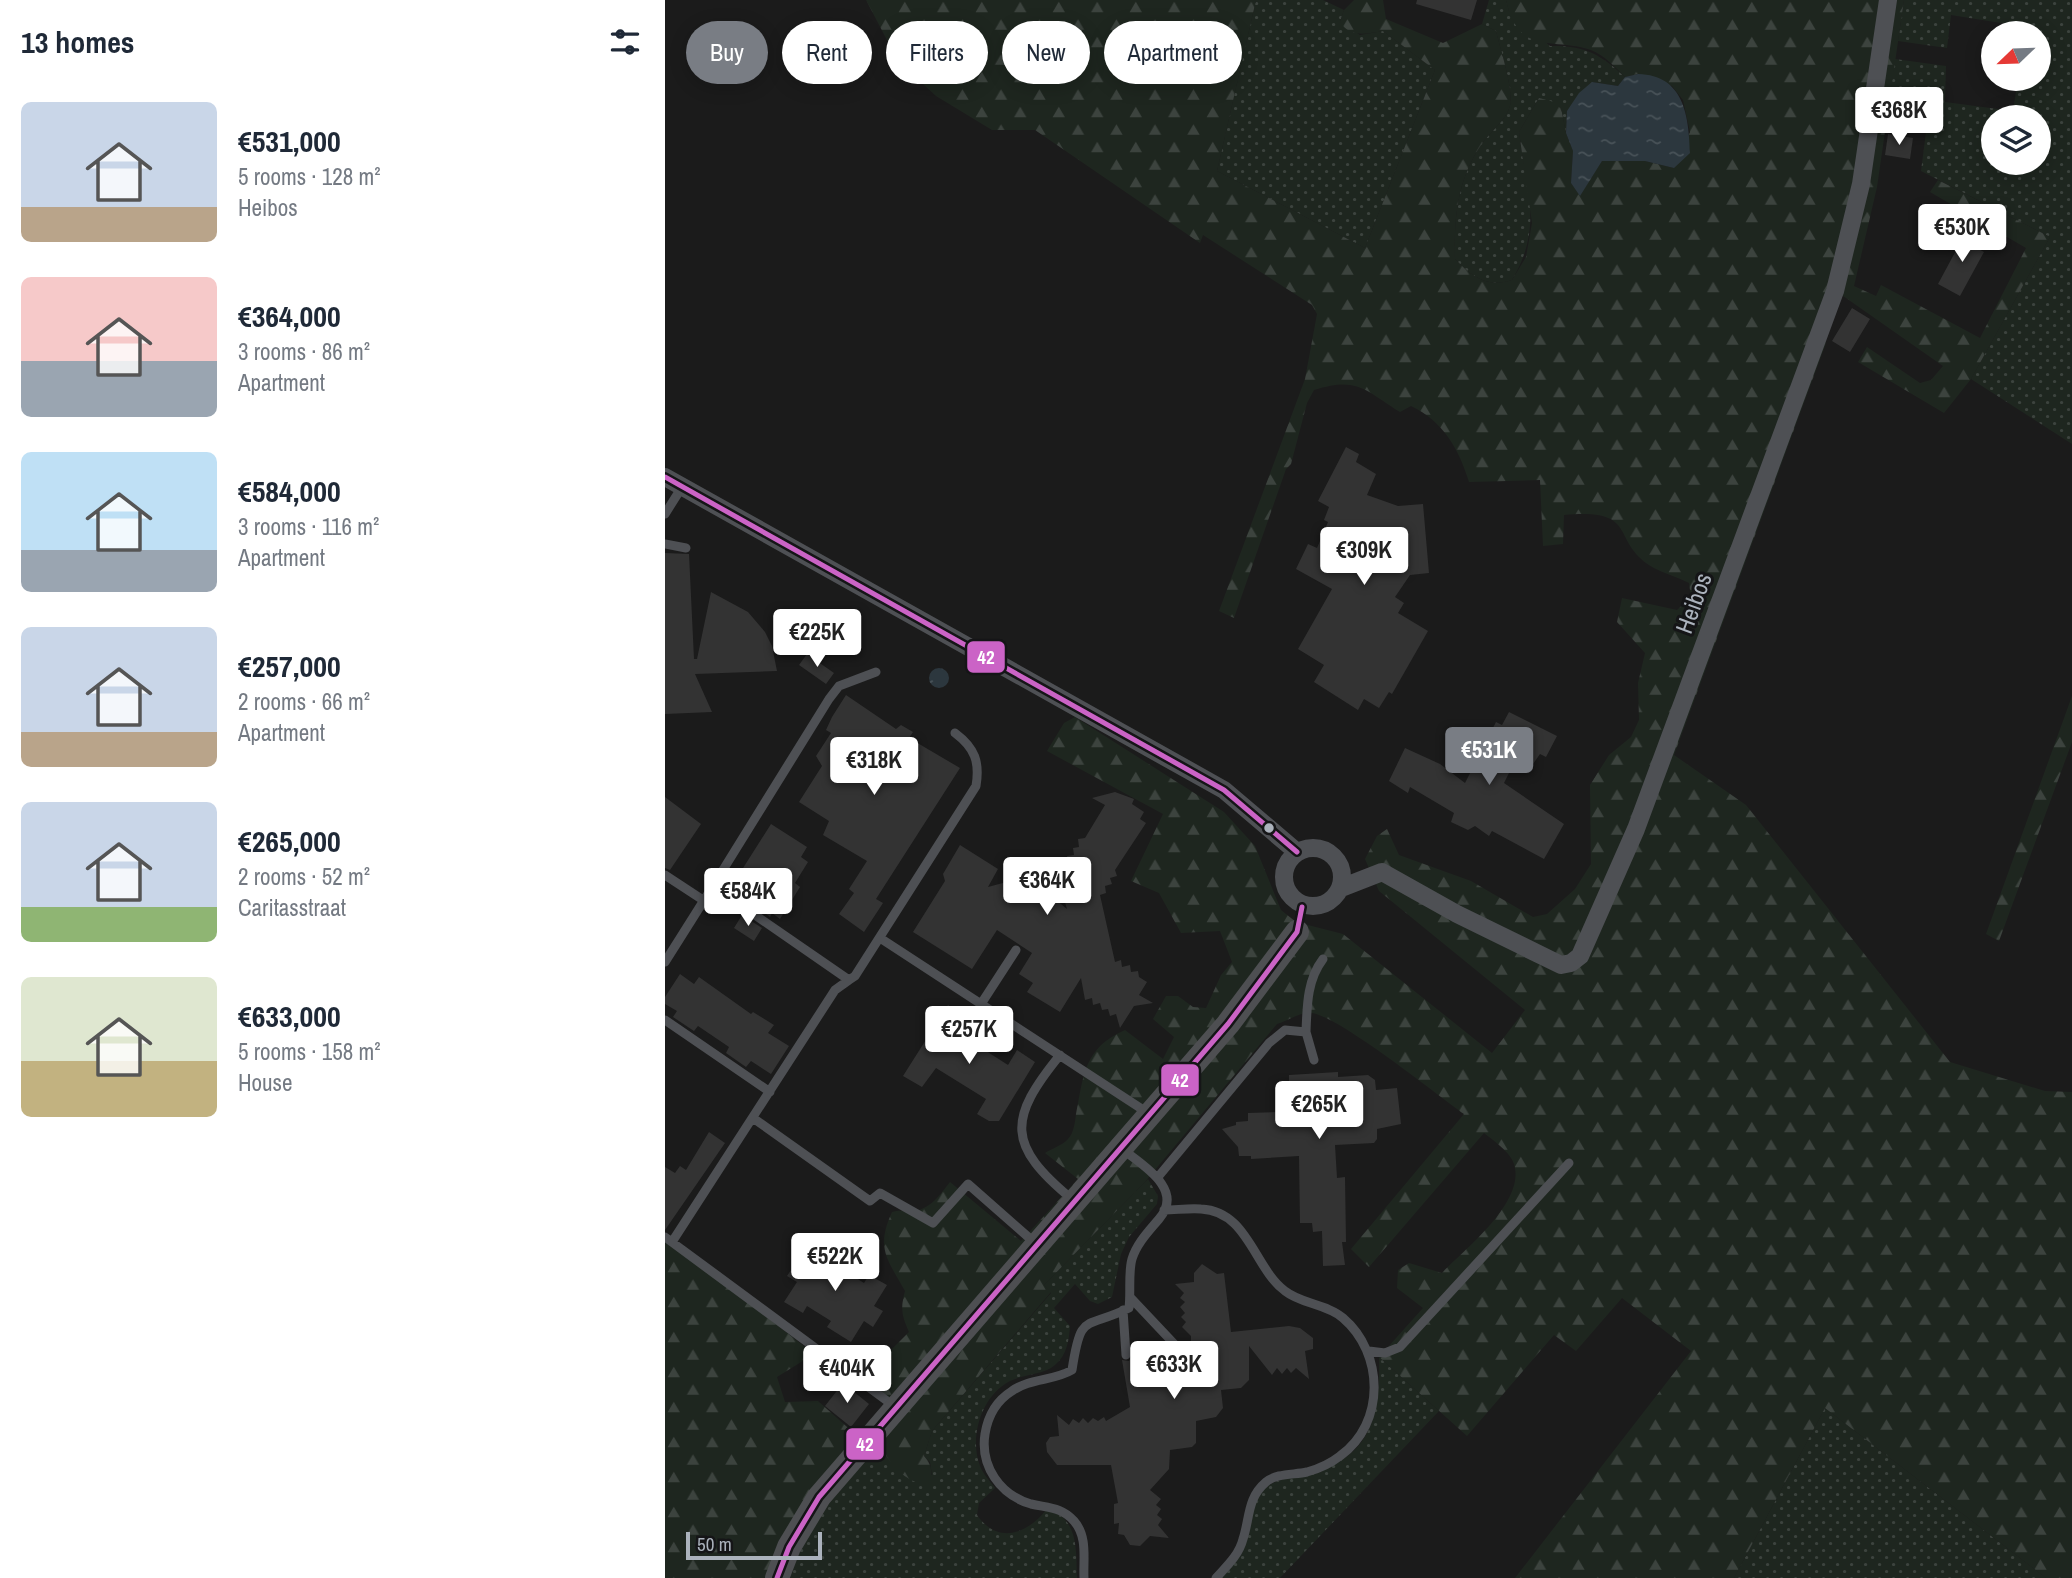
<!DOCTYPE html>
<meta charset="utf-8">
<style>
body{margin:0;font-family:"Archivo Narrow",sans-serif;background:#f6f6f7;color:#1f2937;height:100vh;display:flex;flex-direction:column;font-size:26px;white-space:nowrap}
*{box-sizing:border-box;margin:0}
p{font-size:23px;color:#747a83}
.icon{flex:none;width:38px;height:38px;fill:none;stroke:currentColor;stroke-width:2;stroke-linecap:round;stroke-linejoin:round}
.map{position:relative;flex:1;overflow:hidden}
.side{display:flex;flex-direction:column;background:#fff;width:665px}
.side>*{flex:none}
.banner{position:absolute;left:21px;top:21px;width:665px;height:63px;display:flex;gap:14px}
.needle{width:46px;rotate:247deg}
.buttons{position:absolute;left:1316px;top:21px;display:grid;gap:14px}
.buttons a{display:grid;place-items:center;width:70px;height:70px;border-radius:50%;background:#fff;box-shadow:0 4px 18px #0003;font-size:35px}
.scale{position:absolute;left:21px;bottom:18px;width:136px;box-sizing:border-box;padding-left:7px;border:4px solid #abb2bc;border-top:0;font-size:19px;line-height:24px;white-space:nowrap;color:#abb2bc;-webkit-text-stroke:5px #151517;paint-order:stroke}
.price{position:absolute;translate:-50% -60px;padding:0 16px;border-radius:7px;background:#fff;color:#222;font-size:23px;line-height:46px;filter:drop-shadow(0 2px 4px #0008)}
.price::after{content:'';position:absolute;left:50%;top:42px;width:21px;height:16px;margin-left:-10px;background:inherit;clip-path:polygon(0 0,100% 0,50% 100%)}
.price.active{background:#797d84;color:#fff}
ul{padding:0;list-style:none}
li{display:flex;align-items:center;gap:21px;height:175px;padding:0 21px}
li span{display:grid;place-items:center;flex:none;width:196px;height:140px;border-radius:10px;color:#555}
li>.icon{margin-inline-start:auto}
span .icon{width:84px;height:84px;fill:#fffc;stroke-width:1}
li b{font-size:30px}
h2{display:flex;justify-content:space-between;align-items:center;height:84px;padding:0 21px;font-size:30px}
.pill{padding:0 24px;border-radius:32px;background:#fff;box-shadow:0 4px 18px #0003;font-size:24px;line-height:63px}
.pill.active{background:#797d84;color:#fff}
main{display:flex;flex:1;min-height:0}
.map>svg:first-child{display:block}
.grass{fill:url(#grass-dots);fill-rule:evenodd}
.forest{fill:url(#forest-firs)}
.water{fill:url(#water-ripples)}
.building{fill:#333}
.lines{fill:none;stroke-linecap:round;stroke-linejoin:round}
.lane{stroke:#4e5054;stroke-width:9}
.street{stroke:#4e5054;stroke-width:18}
.secondary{stroke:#4e4f52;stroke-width:24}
.bus-1-casing{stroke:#151517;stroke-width:10}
.bus-1{stroke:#cb63c6;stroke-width:5}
.bus-dot{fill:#abb2bc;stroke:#151517;stroke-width:2.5}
.labels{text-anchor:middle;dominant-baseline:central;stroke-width:6;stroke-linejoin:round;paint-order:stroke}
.street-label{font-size:24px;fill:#abb2bc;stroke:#151517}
.line-badge{stroke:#151517;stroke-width:2.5}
.badge-label{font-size:19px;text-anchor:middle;font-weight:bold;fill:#fff}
</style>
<main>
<section class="side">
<h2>13 homes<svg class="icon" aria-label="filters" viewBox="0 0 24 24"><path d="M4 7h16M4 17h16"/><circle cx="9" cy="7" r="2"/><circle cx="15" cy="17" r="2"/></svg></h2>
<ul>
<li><span style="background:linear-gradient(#c9d6e8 75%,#b9a48a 0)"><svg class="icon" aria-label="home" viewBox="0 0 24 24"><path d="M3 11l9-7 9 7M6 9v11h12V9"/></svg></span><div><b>€531,000</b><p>5 rooms · 128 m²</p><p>Heibos</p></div></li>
<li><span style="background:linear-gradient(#f6c9c9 60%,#9aa5b1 0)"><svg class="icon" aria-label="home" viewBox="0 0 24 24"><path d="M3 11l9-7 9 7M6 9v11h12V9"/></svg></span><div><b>€364,000</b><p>3 rooms · 86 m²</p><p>Apartment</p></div></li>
<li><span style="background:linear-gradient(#bfe0f5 70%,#9aa5b1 0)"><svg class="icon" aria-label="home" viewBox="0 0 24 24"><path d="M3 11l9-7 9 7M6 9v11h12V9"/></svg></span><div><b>€584,000</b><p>3 rooms · 116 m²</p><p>Apartment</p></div></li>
<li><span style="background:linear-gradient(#c9d6e8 75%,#b9a48a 0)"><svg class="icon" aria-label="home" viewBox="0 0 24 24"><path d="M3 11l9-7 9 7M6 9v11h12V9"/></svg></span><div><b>€257,000</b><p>2 rooms · 66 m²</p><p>Apartment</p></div></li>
<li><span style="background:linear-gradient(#c9d6e8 75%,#8fb573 0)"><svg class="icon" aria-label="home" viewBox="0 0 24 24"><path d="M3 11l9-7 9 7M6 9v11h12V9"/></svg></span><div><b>€265,000</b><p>2 rooms · 52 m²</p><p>Caritasstraat</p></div></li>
<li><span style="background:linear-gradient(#dfe7d0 60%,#c2b280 0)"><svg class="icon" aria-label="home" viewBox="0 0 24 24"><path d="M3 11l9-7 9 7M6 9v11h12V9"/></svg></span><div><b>€633,000</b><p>5 rooms · 158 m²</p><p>House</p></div></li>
</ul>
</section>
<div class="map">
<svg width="1407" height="1578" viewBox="0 0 1407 1578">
<defs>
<pattern id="grass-dots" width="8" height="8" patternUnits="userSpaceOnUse" patternTransform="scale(1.75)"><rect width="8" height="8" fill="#1e261f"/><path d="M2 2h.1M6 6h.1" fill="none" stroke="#3c433e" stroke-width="1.8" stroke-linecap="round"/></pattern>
<pattern id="forest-firs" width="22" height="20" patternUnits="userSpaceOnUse" patternTransform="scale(1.75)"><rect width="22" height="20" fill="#1e261f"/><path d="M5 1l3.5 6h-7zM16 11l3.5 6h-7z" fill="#3c433e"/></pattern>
<pattern id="water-ripples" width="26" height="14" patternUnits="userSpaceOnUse" patternTransform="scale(1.75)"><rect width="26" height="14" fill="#2c373e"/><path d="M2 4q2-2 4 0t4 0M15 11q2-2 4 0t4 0" fill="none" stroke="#485258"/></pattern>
</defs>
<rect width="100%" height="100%" fill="#1b1b1b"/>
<!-- grass -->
<path class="grass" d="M591 0H658L679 10 675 22 695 35 718 31 770 70 700 248 552 171Z
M824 0H841L844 11 885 46C918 45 936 54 960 77L953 86 927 82 902 111 901 133 896 108 874 98 854 132C861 190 879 226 847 280 822 288 807 277 790 259 789 217 792 181 816 145 825 131 840 122 845 106 849 90 835 48 831 31L817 24Z
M1239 0H1407V444L1306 379 1385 237 1256 171 1261 132 1221 123 1230 59 1281 66 1280 102 1348 111 1353 79H1374V33H1360L1361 27 1286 15 1282 48 1233 41ZM1328 117H1374V163H1328Z
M483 1179 493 1196 492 1204 464 1237 456 1254 447 1297 433 1304 425 1301 410 1284 389 1308 405 1326C404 1340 402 1355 390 1365 378 1375 359 1374 345 1381 316 1396 304 1437 315 1466 318 1474 325 1481 330 1488L314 1503 312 1515C333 1545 362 1534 381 1510 414 1516 411 1551 412 1578H121L149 1522 213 1441 267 1475 265 1462 259 1456 267 1431 386 1293 379 1285Z
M714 1357 774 1411 615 1578H556C581 1557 577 1522 593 1496 601 1483 615 1480 629 1476 642 1472 657 1469 670 1463 712 1445 715 1396 714 1357Z
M1160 1408 1381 1578H1069Z"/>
<!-- forest -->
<path class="forest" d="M201 0H591L552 171 700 248 770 70 718 31C700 34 686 38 675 22L679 10 689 0H718L721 19 778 43 817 24 831 31C835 48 849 90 845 106 840 122 825 131 816 145 792 181 789 217 790 259 807 277 822 288 847 280L861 257 867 223 854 132 874 98 886 101 896 108 901 133 908 151 906 183 915 195 937 161H980L1009 168 1025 132 1018 100 1007 86 973 74 960 77C950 67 939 55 926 50 887 37 854 57 841 0H1239L1212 187 1189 286 1211 296 1216 285 1315 338 1361 248 1265 192 1273 180 1385 237 1306 379 1279 413 1193 362 1202 347 1255 383 1266 380 1278 366 1171 291 1153 337 1161 343 1009 755 1081 805 1285 1062 1380 1091 1407 1092V1578H1381L1160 1408 1069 1578H850L1026 1351 957 1298 911 1351 889 1335 802 1436 714 1357 758 1308 732 1288 733 1270 744 1263 777 1273C801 1248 861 1202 849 1164 846 1153 828 1140 819 1133L704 1267 686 1249 799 1114C771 1094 675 1017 647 1013 637 1011 622 1021 612 1024L479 1183 379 1285 386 1292 267 1431 259 1456C267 1464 268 1473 264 1485 239 1483 224 1463 213 1441L222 1401 199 1377 244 1332C237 1316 235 1309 240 1291 223 1260 210 1249 227 1212 236 1209 241 1212 250 1211 266 1208 275 1195 285 1182L356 1241 413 1179 380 1153C386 1149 398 1145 403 1139 409 1133 410 1122 411 1114 419 1074 419 1048 460 1030L498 1059 509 1037 488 1019 501 996H513L528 1007 541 1008 556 975 567 962 555 931 516 933 494 893 466 881 498 814 382 751 399 723 410 717 559 812 590 846 616 910 631 922 678 934 827 1053 860 1010 714 891 700 859 712 836 722 829 734 855 806 881 868 917 882 914 910 889 926 864 925 785 944 755 966 737 974 720 973 683 980 653 952 622 957 598 1012 610 1026 597 1024 583C1013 577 1000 574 989 568 943 542 977 508 899 515L898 544 878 546 875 480 804 482C794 449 778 421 746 406L735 412C700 390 692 376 649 390L642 403 626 464 621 469 569 618 554 611 640 379 652 314 647 305 538 235 535 243 370 130H327L271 96 233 61Z
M1407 696V742L1334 941 1321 934Z
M0 1237 149 1354 112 1377 120 1402 153 1401 191 1435 118 1534 101 1578H0Z"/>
<!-- water -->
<path class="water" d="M973 74C1019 75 1024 116 1025 153L1009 168 980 161H937L915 196 906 183 908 151 901 133 902 111 914 93 927 82 953 86 960 77Z
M264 678a10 10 0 1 1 20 0a10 10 0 1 1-20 0Z"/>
<!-- building -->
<path class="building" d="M752 0H812L806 20 751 4Z
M1223 134 1248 138 1245 159 1220 155Z
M1280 210 1302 222 1293 240 1270 227Z
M1302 230 1317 239 1312 248 1319 252 1295 296 1273 284Z
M1187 308 1205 319 1185 352 1167 341Z
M681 447 694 454 691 462 711 474 702 495 733 506 758 504 764 573 745 575 730 597 739 603 733 613 763 631 727 694 724 692 714 708 699 699 693 710 649 682 659 665 633 649 667 589 631 569 643 544 652 548 663 522 659 520 664 507 653 501Z
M0 553 24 554 29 659H32L46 592 83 612 100 632 107 646 112 671 30 674 47 712 0 714Z
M142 654 169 673 161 684 134 665Z
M181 695 231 729 236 725 248 732 244 738 295 768 211 899 218 903 199 932 174 914 189 893 184 889 202 861 158 835 164 821 134 802 157 766 151 756 166 733 161 730 167 717Z
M844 712 892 736 881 757 875 754 868 764 853 755 839 783 899 824 879 859 827 831 824 836 810 826 803 830 786 822 789 813 745 787 743 793 724 781 740 748 775 764 800 783 831 722 837 725Z
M450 792 469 799 467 804 479 812 475 819 481 823 450 870 452 876 445 878 447 884 440 886 441 893 435 895 450 962 456 960 457 967 465 965 466 972 473 971 474 977 482 982 474 995 488 1003 469 1006 455 1028 451 1014 445 1016 443 1009 437 1010 435 1003 428 1005 427 998 420 1000 416 978 395 1012 362 992 368 983 354 974 367 953 332 930 307 969 248 932 280 881 278 874 295 845 333 869 323 887 349 880 350 885 367 880 402 909 391 873 398 871 397 865 404 863 402 856 409 855 408 848 414 847 413 839 420 838 440 805 427 798Z
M0 797 36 824 5 870 0 868Z
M106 824 142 847 136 857 143 862 130 883 135 887 115 919 107 913 105 917 66 887Z
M77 915 97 928 89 941 69 928Z
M15 974 29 984 34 977 86 1014 88 1012 109 1025 103 1033 124 1046 106 1074 86 1061 81 1067 61 1053 64 1047 33 1026 29 1031 8 1017 12 1011 0 1004V997Z
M283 1005 302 1018 293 1033 343 1065 352 1050 370 1062 334 1121H324L312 1114 321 1099 271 1068 257 1087 238 1076Z
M673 1072V1077L703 1075 710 1080 711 1090 732 1088 736 1124 712 1129V1139L709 1143 670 1145 672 1178 680 1177 681 1242H677L680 1265 658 1266 657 1231 648 1232 647 1223H635L634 1156 586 1159V1156H574L573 1147 557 1129 571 1125V1122L583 1121V1113L613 1112 612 1087 616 1082H624V1075Z
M44 1132 60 1143 0 1230V1167L10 1173 15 1166 21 1170Z
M161 1244 174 1255 169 1264 199 1283 204 1275 222 1285 209 1306 218 1311 208 1327 199 1321 186 1342 162 1327 166 1321 142 1306 138 1313 119 1302 132 1282 122 1276 134 1258 143 1263 155 1245Z
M537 1264 552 1274 559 1273 566 1332 624 1326 635 1328 648 1338V1349L640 1351 644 1379 631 1368 626 1373 622 1368 617 1374 612 1368 607 1375 584 1346V1380L576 1388 556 1390 558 1408 551 1417 531 1421V1443L527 1447 505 1450 504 1469 485 1490 496 1499 491 1505 496 1509 492 1515 497 1519 493 1525 504 1538 485 1536 475 1546 465 1545 459 1535 453 1534 454 1523 449 1524V1504L453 1503 446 1465H392L382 1452 381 1443 385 1437 394 1436 392 1415 404 1425 408 1419 414 1423 418 1418 423 1423 428 1418 433 1421 439 1417 441 1421 465 1407 457 1360 464 1361 468 1354 491 1352 501 1359 526 1355V1336L517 1327 521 1322 516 1317 520 1313 515 1307 520 1302 515 1298 519 1293 510 1284 529 1282V1273Z
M178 1383 204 1404 186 1427 160 1406Z"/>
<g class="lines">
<!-- lane -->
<path class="lane" d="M0 514 17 487
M0 544 21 548
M211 672 174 686 164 699 48 886 184 980 190 976 311 786C315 762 310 748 290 733
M0 875 38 900
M215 938 483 1113
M0 962 48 886
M316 1004 351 950
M0 1020 105 1092
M641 1032C642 1006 642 980 658 959
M395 1055C343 1119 341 1145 408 1200
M88 1118 205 1201 215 1193 268 1223 303 1184 370 1243
M493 1177 604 1043 620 1030 641 1032 649 1060
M499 1210C511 1210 524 1208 536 1209 583 1211 589 1268 620 1291 636 1304 662 1304 678 1318 719 1353 721 1423 675 1456 666 1463 653 1469 642 1472 629 1475 612 1473 601 1482 582 1498 585 1518 578 1539 574 1555 562 1566 551 1578
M0 1237 229 1406
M7 1242 170 990 184 980
M465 1297 514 1349
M458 1310 461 1355
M704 1351 720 1353 735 1347 904 1163
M419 1578C418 1559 423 1537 409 1521 397 1507 383 1508 366 1504 335 1495 315 1466 320 1434 323 1415 331 1401 347 1391 365 1378 389 1381 407 1370 416 1311 419 1330 464 1308 466 1293 463 1273 467 1259 472 1243 484 1231 494 1219 520 1189 477 1165 457 1149"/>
<!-- street -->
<path class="street" d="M0 477 559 790 632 852
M619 877a29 29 0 1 1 58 0a29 29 0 1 1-58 0Z
M676 888 717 872 792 914 896 965 906 963 915 956 971 829 1170 291 1196 184 1223 0"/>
<!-- secondary -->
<path class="secondary" d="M112 1578 124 1547 154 1497 563 1024 632 932"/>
<defs>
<path id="bus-1" d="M0 477 559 790 632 852
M112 1578 124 1547 154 1497 563 1024 632 932 637 907"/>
</defs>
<!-- bus-1 casing -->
<use href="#bus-1" class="bus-1-casing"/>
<!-- bus-1 -->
<use href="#bus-1" class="bus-1"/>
</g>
<!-- markers -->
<circle class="bus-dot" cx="604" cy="828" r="6"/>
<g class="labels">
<!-- street labels -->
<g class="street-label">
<text transform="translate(1028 603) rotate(-70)">Heibos</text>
</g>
</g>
<g class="line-badge">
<rect x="301" y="640" width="40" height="34" rx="7" fill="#cb63c6"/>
<rect x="495" y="1063" width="40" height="34" rx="7" fill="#cb63c6"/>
<rect x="180" y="1427" width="40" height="34" rx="7" fill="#cb63c6"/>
</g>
<g class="badge-label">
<text x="321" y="664">42</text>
<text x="515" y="1087">42</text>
<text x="200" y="1451">42</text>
</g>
</svg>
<div class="buttons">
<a><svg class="needle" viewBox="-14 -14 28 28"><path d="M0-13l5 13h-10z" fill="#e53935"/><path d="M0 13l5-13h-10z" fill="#747a83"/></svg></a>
<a><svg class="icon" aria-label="layers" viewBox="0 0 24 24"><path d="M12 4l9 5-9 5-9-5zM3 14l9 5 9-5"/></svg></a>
</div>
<div class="scale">50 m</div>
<b class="price" style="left:1234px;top:147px">€368K</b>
<b class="price" style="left:1297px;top:264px">€530K</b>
<b class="price" style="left:699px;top:587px">€309K</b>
<b class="price" style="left:152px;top:669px">€225K</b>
<b class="price active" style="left:824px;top:787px">€531K</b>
<b class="price" style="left:209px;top:797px">€318K</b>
<b class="price" style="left:382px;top:917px">€364K</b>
<b class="price" style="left:83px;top:928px">€584K</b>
<b class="price" style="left:304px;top:1066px">€257K</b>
<b class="price" style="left:654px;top:1141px">€265K</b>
<b class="price" style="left:170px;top:1293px">€522K</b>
<b class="price" style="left:509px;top:1401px">€633K</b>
<b class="price" style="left:182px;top:1405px">€404K</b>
<div class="banner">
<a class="pill active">Buy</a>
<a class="pill">Rent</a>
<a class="pill">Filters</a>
<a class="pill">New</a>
<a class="pill">Apartment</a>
</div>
</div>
</main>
